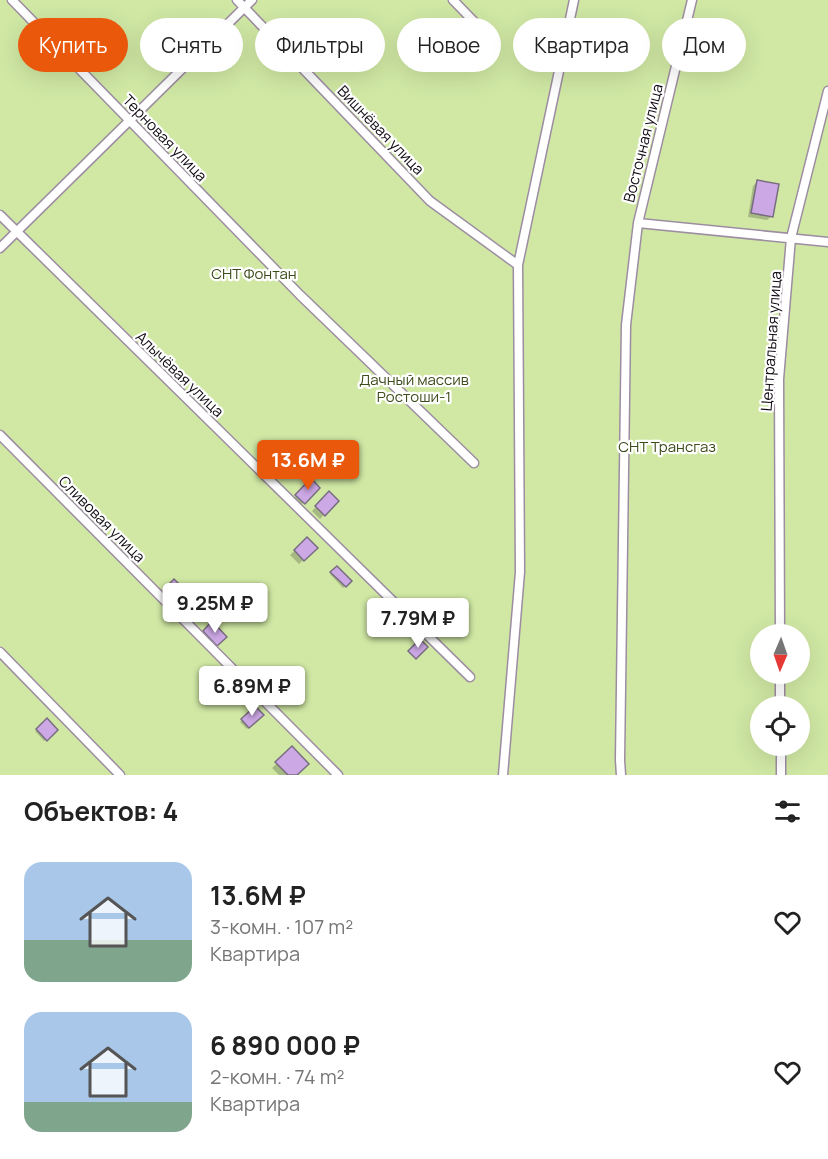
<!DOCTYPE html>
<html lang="ru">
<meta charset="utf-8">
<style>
body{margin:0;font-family:Manrope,sans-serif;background:#f2f2f2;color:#222;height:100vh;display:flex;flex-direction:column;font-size:22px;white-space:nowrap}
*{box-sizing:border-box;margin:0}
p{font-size:20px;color:#767676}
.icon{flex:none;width:33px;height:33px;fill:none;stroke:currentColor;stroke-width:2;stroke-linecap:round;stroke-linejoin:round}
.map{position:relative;height:775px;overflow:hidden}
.details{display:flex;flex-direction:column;background:#fff;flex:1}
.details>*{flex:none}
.guide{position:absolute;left:18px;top:18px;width:792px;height:54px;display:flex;gap:12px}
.needle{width:39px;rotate:182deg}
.controls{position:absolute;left:750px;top:624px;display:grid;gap:12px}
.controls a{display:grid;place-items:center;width:60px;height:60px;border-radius:50%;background:#fff;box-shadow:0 6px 24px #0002;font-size:30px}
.price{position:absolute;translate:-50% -51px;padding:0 14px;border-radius:6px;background:#fff;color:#222;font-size:20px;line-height:39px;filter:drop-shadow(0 2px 3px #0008)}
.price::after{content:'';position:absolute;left:50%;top:36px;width:18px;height:14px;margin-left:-9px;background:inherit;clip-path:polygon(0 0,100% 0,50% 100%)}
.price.selected{background:#ea580c;color:#fff}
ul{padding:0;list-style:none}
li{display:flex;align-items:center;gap:18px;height:150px;padding:0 24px}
li span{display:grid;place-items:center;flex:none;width:168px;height:120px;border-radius:18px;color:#555}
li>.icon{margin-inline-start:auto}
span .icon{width:72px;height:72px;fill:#fffc;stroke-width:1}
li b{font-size:26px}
h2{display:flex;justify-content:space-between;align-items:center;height:72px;padding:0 24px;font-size:26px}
.pill{padding:0 21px;border-radius:27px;background:#fff;box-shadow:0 6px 24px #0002;font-size:21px;line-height:54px}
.pill.selected{background:#ea580c;color:#fff}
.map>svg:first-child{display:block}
.green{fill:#d0e8a4;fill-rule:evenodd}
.shadow{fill:#0003}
.building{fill:#cca8e5;stroke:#796d82;stroke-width:1.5}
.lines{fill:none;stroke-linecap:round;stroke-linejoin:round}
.lane-casing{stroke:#9d8da2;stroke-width:11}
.lane{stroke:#fff;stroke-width:8}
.labels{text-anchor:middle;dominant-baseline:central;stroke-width:4.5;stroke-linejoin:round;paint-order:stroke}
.street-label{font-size:15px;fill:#100b12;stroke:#fff}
.park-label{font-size:15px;fill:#3c4b1a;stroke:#fff}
</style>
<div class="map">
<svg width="828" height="775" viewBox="0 0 828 775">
<rect width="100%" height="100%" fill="#fcf5fe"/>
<!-- green -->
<path class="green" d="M0 0H828V775H0ZM760 634H800V674H760ZM760 706H800V746H760Z"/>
<!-- shadow -->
<path class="shadow" d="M758 181 772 216 767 220 748 217 753 186Z
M311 480 318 488 299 507 292 500Z
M329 493 337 501 320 519 312 511Z
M307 539 316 548 299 564 290 555Z
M337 568 350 581 343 588 330 574Z
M174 581 189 596 176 609 161 593Z
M212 624 225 637 215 646 202 634Z
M255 708 262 715 247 729 240 722Z
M47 720 56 730 44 741 35 731Z
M292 749 295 775H279L272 768Z"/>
<!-- building -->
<path class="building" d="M757 180 779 184 773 217 751 213Z
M311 478 320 488 305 504 295 495Z
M329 491 339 501 325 516 315 506Z
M307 537 318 548 304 561 294 550Z
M337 566 352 581 346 587 330 572Z
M174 579 191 596 182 605 165 588Z
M212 621 227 637 217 646 203 631Z
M420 639 428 647 416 659 408 651Z
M255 706 264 715 249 728 241 719Z
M47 718 58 730 47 741 36 729Z
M292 746 309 764 297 775H288L275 762Z"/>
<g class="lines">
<defs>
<path id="lane" d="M12 0 300 295 474 463
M237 0 430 201 518 265
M453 0 487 35
M0 215 470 677
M638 223 828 242
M0 248 252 0
M0 435 338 775
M780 634 779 379 791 238 828 91
M0 652 120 775
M780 674V706
M781 746V775
M503 775 520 572 518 265 574 0
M621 775 620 760 626 325 638 223 692 0"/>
</defs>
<!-- lane casing -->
<use href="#lane" class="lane-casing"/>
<!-- lane -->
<use href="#lane" class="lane"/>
</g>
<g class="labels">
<!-- street labels -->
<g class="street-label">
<text transform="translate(381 130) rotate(46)">Вишнёвая улица</text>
<text transform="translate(165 138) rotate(46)">Терновая улица</text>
<text transform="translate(643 143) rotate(-76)">Восточная улица</text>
<text transform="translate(771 341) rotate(-86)">Центральная улица</text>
<text transform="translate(180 374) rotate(44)">Алычёвая улица</text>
<text transform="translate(102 519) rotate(45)">Сливовая улица</text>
</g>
<!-- park labels -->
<g class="park-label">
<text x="254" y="273">СНТ Фонтан</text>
<text x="414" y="379">Дачный массив<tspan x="414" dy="17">Ростоши-1</tspan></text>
<text x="667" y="446">СНТ Трансгаз</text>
</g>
</g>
</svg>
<div class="controls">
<a><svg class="needle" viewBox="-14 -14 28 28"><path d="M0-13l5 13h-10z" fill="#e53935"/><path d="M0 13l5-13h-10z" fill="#767676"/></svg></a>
<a><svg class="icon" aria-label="locate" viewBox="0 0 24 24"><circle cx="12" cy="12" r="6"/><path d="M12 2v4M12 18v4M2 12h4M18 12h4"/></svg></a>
</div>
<b class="price selected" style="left:308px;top:491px">13.6M ₽</b>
<b class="price" style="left:215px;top:634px">9.25M ₽</b>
<b class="price" style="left:418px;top:649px">7.79M ₽</b>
<b class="price" style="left:252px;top:717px">6.89M ₽</b>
<div class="guide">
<a class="pill selected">Купить</a>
<a class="pill">Снять</a>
<a class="pill">Фильтры</a>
<a class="pill">Новое</a>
<a class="pill">Квартира</a>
<a class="pill">Дом</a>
</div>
</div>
<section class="details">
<h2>Объектов: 4<svg class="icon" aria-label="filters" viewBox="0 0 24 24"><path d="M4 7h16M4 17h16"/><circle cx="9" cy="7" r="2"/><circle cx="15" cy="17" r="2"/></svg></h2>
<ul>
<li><span style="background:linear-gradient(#a9c7e8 65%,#7fa58c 0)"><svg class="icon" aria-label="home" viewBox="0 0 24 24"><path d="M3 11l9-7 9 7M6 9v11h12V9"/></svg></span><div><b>13.6M ₽</b><p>3-комн. · 107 m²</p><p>Квартира</p></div><svg class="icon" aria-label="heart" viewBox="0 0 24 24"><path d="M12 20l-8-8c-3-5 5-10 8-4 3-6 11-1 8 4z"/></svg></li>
<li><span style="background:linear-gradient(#a9c7e8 75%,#7fa58c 0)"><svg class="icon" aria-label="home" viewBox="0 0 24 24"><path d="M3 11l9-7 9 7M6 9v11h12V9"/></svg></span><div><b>6 890 000 ₽</b><p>2-комн. · 74 m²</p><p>Квартира</p></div><svg class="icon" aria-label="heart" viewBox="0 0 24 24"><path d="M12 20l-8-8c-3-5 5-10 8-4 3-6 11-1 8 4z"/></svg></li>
</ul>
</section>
